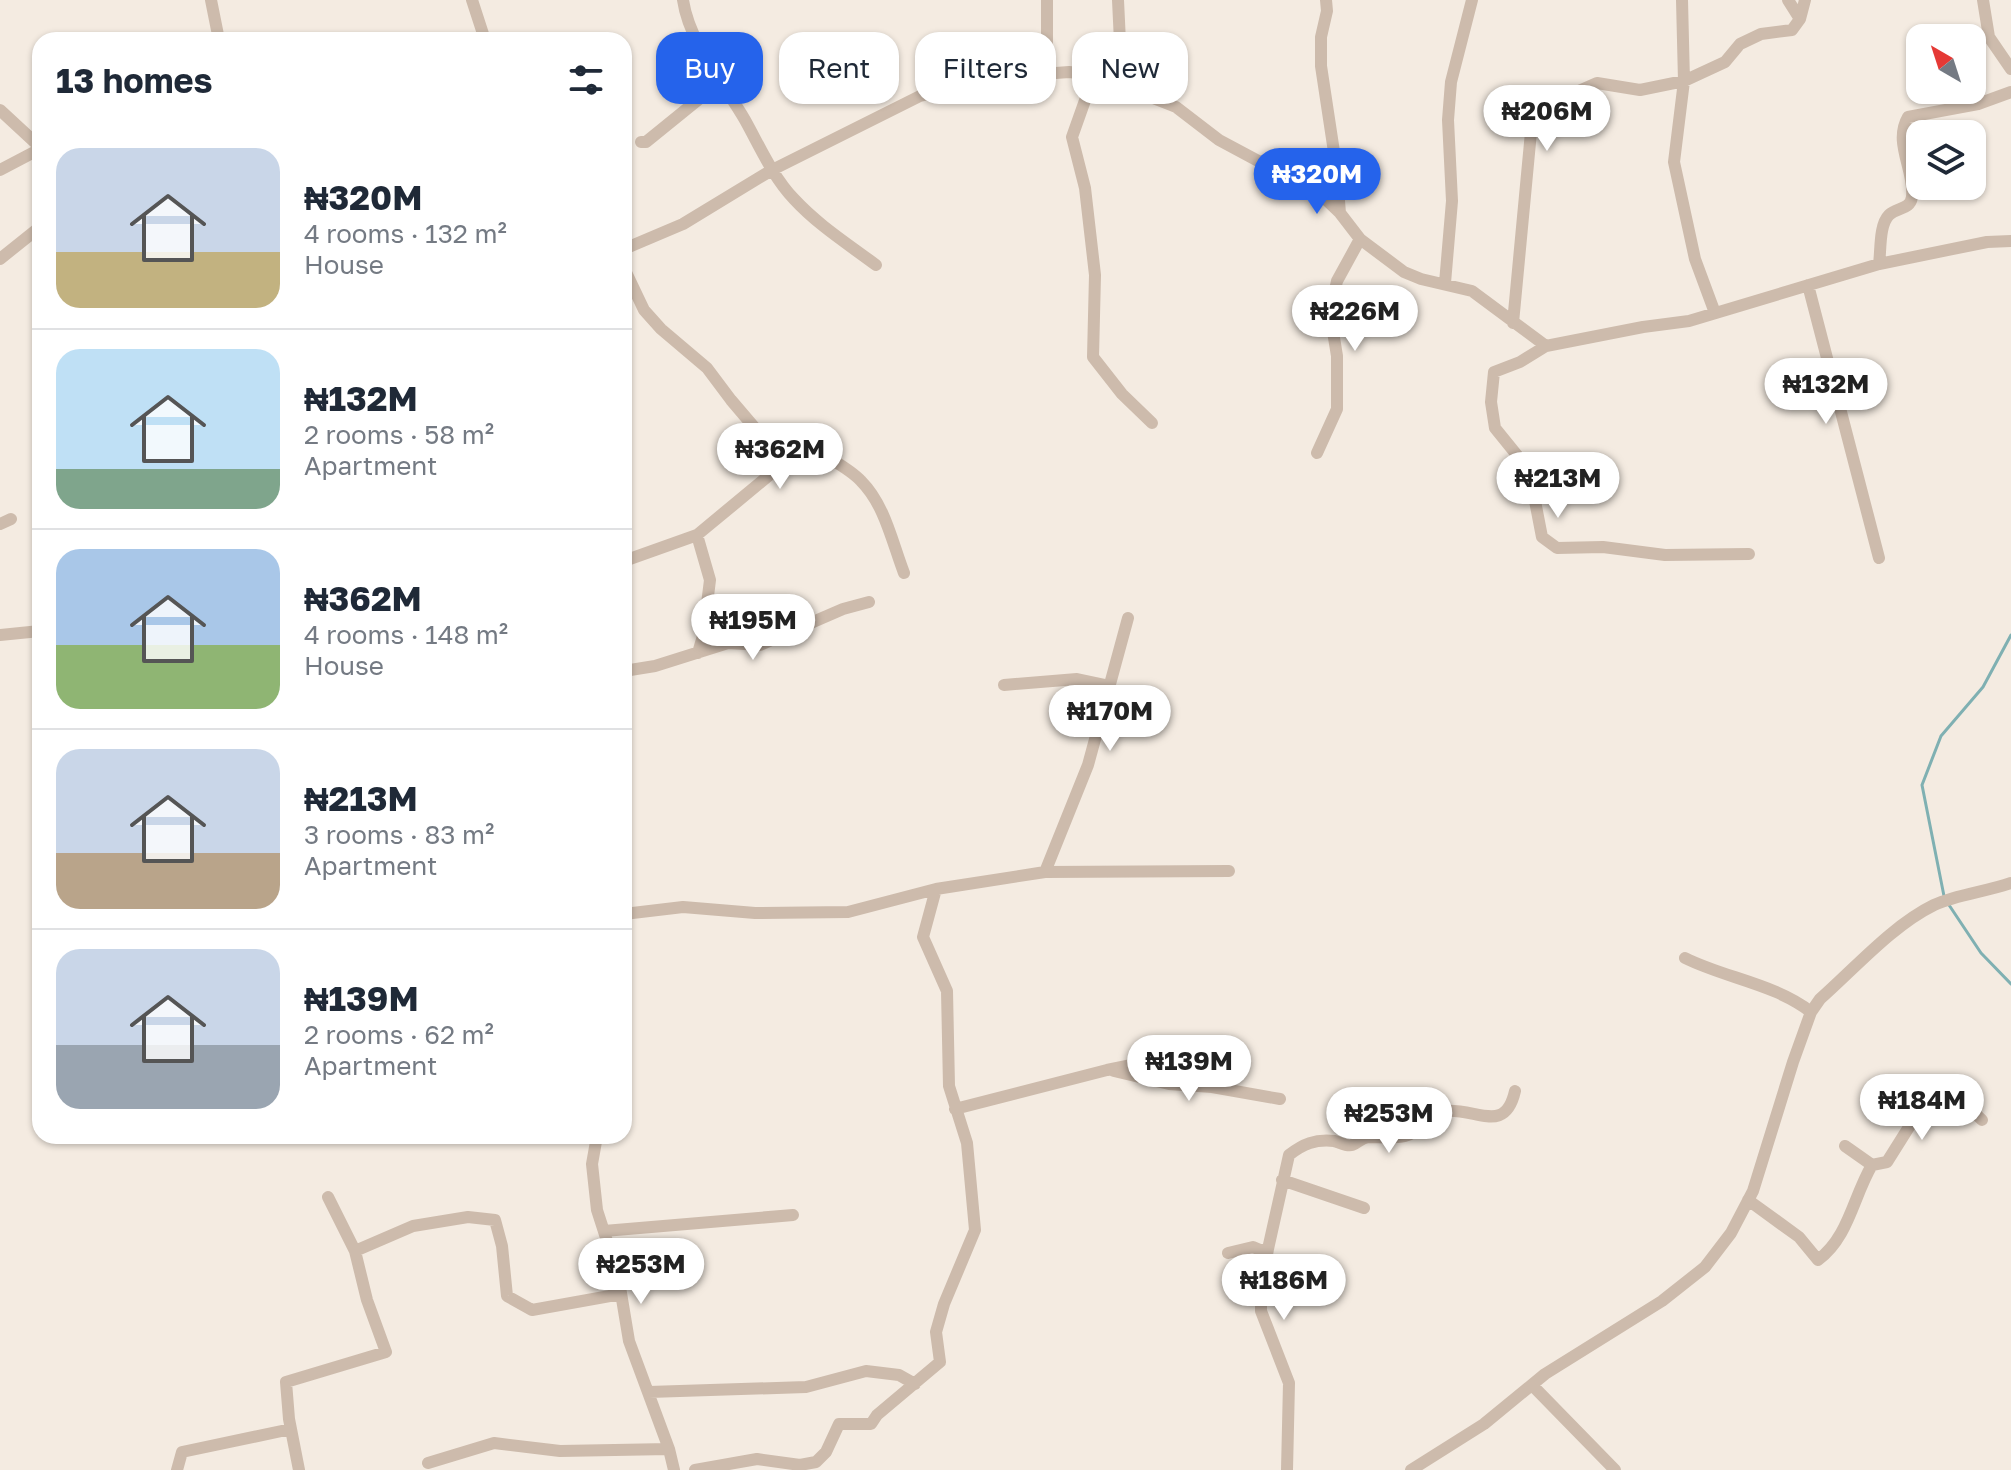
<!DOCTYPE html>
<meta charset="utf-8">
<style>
body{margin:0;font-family:"Golos Text",sans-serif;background:#f6f6f7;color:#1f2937;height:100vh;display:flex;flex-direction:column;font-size:30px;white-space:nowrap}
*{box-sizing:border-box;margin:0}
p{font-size:26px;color:#747a83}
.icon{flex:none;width:44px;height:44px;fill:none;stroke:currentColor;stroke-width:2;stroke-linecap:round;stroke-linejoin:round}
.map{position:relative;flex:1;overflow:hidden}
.drawer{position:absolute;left:32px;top:32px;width:600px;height:1112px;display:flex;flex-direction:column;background:#fff;border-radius:24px;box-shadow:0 2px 6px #0004}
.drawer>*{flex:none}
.top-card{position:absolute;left:656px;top:32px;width:760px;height:72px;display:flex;gap:16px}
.needle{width:52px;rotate:321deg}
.tools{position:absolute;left:1906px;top:24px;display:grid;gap:16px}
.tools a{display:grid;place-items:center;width:80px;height:80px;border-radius:16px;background:#fff;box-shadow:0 2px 6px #0004;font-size:40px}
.price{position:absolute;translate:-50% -68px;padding:0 18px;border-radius:28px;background:#fff;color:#222;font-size:26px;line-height:52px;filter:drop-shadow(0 2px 4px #0008)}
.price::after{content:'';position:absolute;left:50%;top:48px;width:24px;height:18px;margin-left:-12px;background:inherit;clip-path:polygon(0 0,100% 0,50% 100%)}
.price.active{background:#2563eb;color:#fff}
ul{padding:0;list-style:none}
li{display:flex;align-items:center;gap:24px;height:200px;padding:0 24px}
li+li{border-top:2px solid #e0e1e3}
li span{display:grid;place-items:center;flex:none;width:224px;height:160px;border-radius:24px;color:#555}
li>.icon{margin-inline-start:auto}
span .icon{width:96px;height:96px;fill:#fffc;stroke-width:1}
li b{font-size:34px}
h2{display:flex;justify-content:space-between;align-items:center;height:96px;padding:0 24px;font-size:34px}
.tag{padding:0 28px;border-radius:24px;background:#fff;box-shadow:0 2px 6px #0004;font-size:28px;line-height:72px}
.tag.active{background:#2563eb;color:#fff}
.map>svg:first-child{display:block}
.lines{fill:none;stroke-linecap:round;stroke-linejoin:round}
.stream{stroke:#7fb0b2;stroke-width:3}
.minor{stroke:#cdbbac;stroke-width:12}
</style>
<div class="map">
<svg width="2011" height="1470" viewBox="0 0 2011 1470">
<rect width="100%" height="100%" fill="#f4ebe1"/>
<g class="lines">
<!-- stream -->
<path class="stream" d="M1944 896 1922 785 1941 736 1983 687 2011 635
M1947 902 1981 953 2011 984"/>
<!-- minor -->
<path class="minor" d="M211 0 219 40
M472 0 485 40
M683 0C689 42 724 84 745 120 760 147 773 177 794 199 818 225 848 244 876 265
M1047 0V73
M1326 0 1327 11 1321 37V66L1336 165 1340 213
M1682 0 1684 81 1674 162 1695 259 1715 313
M1983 0 1989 37 2011 69
M1800 19 1805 0
M1094 75 1072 137 1085 188 1095 275 1093 357 1122 394 1152 423
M1116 82 1121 63 1118 0
M0 110 40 147
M641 142H646L720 82
M0 170 40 149
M624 249 683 224 772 170 920 96 1002 77 1069 72 1094 75 1176 107 1219 140 1320 194 1340 213 1360 239 1404 272 1421 279 1472 291 1546 346 1643 327 1689 321 1879 264 1987 242 2011 241
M0 259 40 227
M1879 264C1881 250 1879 225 1889 215 1897 207 1910 210 1912 197 1915 170 1893 143 1908 117L1978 104 2011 92
M624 268 644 310 661 329 707 368 731 400 754 427 778 468
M1445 283 1452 201 1448 120 1451 82 1472 0
M1808 285 1879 558
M1513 323 1531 132 1538 109 1597 83 1640 90 1684 81 1725 62 1740 44 1761 34 1792 30 1800 19 1788 0
M1546 346 1520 362 1494 372 1491 402 1495 428 1529 470 1542 537 1557 548 1603 547 1665 555 1749 554
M1317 453 1337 409V356L1330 313 1337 281 1360 239
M0 524 11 519
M697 535 710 580 703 636 698 653
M624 561 697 535 778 468 819 452C833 461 850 469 861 481 885 505 892 542 904 573
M0 635 40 631
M624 671 655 666 728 643 760 645 843 609 869 602
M1004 685 1077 679 1110 686
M1045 872 1088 765 1128 618
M624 914 683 907 755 913 848 912 936 889 1045 872 1229 871
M1685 958C1725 978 1775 984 1811 1012
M1114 1071 1169 1084 1212 1087 1280 1099
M955 1109 1107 1070 1230 1045
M597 1136 592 1164 597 1210 618 1275 629 1341 669 1449 674 1470
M1872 1165 1887 1162 1914 1119 1920 1103H1964L1982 1120
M1282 1180 1364 1208
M1748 1200 1799 1237 1818 1260C1849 1237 1853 1197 1872 1165L1845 1146
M604 1231 793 1215
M1268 1249 1289 1155C1303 1144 1315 1139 1334 1141 1339 1142 1347 1147 1352 1145 1358 1143 1361 1138 1368 1137 1380 1137 1393 1139 1405 1136 1421 1132 1427 1112 1445 1111 1477 1108 1505 1135 1515 1091
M355 1251 413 1226 468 1217 495 1220 502 1246 507 1296 532 1310 621 1294
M1228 1253 1253 1247 1260 1250 1268 1249 1261 1289V1311L1289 1383 1287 1470
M1532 1385 1615 1470
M649 1392 806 1387 866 1371 899 1375 915 1384
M428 1463 494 1443 560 1451 669 1449
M177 1470 182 1452 291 1429
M299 1470 289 1419 286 1382 386 1352 367 1300 355 1251 328 1197
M695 1470 757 1459 800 1465 816 1462 826 1452 839 1424H871L877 1415 940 1362 936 1332 944 1304 975 1230 967 1143 949 1086 947 991 923 937 936 889
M1411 1470 1484 1424 1545 1374 1662 1301 1705 1267 1731 1233 1753 1191 1793 1062 1811 1012 1820 999C1855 968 1893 925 1934 905 1958 894 1986 892 2011 883"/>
</g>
</svg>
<div class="tools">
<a><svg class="needle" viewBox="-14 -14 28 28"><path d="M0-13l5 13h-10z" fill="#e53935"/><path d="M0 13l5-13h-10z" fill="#747a83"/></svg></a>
<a><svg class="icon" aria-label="layers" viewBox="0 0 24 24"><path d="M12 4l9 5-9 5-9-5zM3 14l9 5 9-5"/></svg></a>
</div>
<b class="price" style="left:1547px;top:153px">₦206M</b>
<b class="price active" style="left:1317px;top:216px">₦320M</b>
<b class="price" style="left:1355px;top:353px">₦226M</b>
<b class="price" style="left:1826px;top:426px">₦132M</b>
<b class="price" style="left:780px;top:491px">₦362M</b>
<b class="price" style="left:1558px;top:520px">₦213M</b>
<b class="price" style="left:753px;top:662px">₦195M</b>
<b class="price" style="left:1110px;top:753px">₦170M</b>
<b class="price" style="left:1189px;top:1103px">₦139M</b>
<b class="price" style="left:1922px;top:1142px">₦184M</b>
<b class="price" style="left:1389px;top:1155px">₦253M</b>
<b class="price" style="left:641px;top:1306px">₦253M</b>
<b class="price" style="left:1284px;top:1322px">₦186M</b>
<div class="top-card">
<a class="tag active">Buy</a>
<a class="tag">Rent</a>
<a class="tag">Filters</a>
<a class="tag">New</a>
</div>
<section class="drawer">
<h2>13 homes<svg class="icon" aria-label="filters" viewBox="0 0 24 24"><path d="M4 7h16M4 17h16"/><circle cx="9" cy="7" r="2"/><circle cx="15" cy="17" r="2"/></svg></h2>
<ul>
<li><span style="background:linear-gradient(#c9d6e8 65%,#c2b280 0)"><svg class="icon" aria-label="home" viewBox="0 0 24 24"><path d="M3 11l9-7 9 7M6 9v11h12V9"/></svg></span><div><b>₦320M</b><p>4 rooms · 132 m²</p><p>House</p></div></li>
<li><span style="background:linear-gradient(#bfe0f5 75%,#7fa58c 0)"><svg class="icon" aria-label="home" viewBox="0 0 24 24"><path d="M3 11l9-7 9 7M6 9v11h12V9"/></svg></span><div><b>₦132M</b><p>2 rooms · 58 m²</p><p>Apartment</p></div></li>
<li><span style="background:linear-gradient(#a9c7e8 60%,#8fb573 0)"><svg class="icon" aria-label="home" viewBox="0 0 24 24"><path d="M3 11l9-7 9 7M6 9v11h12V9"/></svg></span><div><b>₦362M</b><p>4 rooms · 148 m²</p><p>House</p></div></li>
<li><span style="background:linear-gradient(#c9d6e8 65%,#b9a48a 0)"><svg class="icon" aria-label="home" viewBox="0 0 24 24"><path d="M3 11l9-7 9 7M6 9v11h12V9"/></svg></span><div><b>₦213M</b><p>3 rooms · 83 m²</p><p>Apartment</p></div></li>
<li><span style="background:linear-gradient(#c9d6e8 60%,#9aa5b1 0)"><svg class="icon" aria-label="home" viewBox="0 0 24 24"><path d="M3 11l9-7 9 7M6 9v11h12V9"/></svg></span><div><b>₦139M</b><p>2 rooms · 62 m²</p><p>Apartment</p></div></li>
</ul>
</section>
</div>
